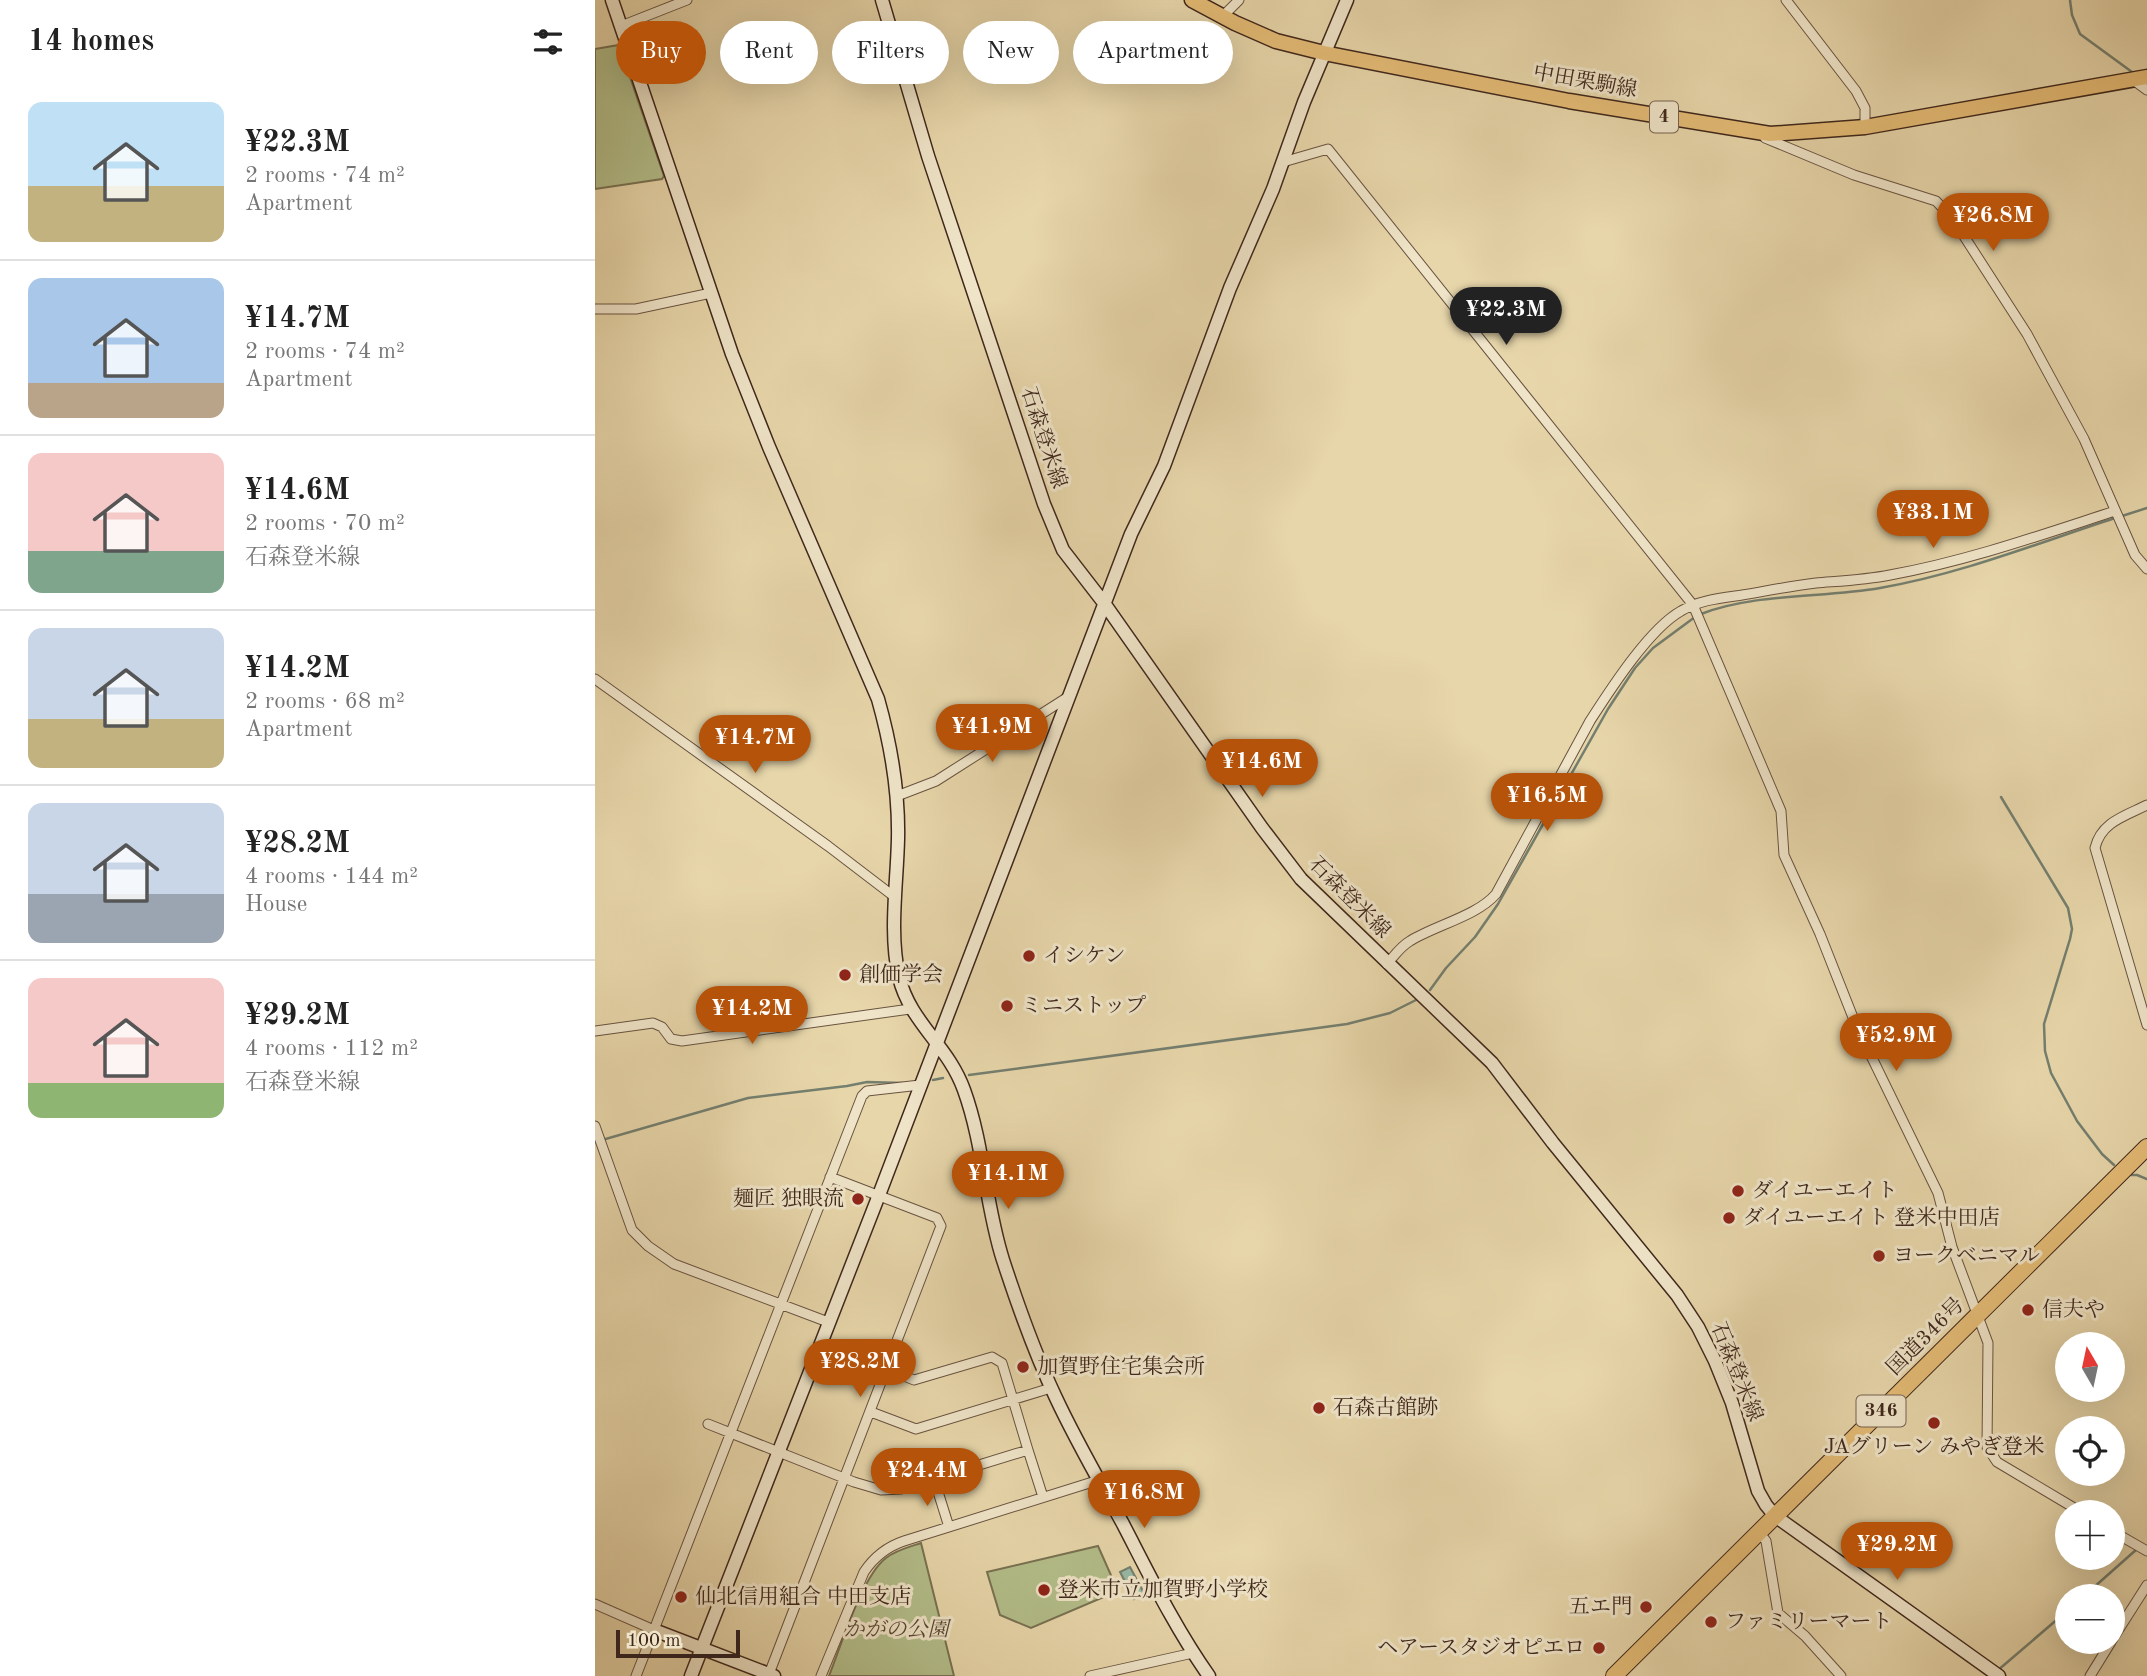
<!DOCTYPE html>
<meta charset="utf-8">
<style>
body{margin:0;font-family:"Old Standard TT","Noto Serif JP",serif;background:#f6f6f6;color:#222;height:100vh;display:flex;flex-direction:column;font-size:26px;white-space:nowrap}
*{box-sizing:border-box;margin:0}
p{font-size:23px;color:#767676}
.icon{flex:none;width:38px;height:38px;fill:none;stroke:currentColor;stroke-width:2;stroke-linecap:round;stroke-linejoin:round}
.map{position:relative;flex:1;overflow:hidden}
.details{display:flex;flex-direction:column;background:#fff;width:595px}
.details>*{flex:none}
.banner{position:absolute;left:21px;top:21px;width:665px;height:63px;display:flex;gap:14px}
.needle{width:46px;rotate:351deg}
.fabs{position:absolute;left:1460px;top:1332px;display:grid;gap:14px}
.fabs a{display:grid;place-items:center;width:70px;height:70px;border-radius:50%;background:#fff;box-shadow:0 7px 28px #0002;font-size:35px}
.scale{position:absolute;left:21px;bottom:18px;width:124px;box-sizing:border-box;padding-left:7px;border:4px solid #3f271c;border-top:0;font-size:19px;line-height:24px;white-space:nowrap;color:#3f271c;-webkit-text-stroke:5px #efe4c8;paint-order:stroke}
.price{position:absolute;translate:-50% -60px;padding:0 16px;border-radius:24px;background:#b45309;color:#fff;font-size:23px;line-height:46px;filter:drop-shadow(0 2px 4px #0008)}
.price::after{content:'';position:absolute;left:50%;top:42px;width:21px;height:16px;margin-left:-10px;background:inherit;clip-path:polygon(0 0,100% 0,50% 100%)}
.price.selected{background:#222;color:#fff}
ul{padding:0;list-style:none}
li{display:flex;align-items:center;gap:21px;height:175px;padding:0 28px}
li+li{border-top:2px solid #e0e0e0}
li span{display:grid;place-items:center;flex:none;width:196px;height:140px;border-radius:14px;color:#555}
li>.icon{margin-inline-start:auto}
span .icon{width:84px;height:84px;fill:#fffc;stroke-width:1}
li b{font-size:30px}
h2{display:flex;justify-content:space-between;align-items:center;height:84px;padding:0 28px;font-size:30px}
.pill{padding:0 24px;border-radius:32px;background:#fff;box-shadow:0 7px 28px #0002;font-size:24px;line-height:63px}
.pill.selected{background:#b45309;color:#fff}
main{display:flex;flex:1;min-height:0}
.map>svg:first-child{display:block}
.green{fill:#b3be8a;stroke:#797253;stroke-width:2}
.water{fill:#97b9a6;stroke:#747f6f;stroke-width:2}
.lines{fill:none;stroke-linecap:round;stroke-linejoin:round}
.stream{stroke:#747f6f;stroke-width:2.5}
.street-casing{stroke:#695340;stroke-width:11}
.secondary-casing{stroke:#3f271c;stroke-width:15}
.primary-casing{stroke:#3f271c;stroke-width:17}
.highway-casing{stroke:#3f271c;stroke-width:18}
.street{stroke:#efe4c8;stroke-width:9}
.secondary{stroke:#efe4c8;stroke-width:12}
.primary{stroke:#e4bb75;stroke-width:14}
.highway{stroke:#e4bb75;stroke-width:16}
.poi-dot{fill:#8f2418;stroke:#efe4c8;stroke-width:2.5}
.labels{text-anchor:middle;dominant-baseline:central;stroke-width:6;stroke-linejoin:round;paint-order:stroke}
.shield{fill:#efe4c8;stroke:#746050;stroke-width:2}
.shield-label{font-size:19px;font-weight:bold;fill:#3f271c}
.street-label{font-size:21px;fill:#3f271c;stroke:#efe4c8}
.poi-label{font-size:21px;fill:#3f271c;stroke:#efe4c8;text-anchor:start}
.park-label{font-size:21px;font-style:italic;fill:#564532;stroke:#efe4c8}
</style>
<main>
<section class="details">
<h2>14 homes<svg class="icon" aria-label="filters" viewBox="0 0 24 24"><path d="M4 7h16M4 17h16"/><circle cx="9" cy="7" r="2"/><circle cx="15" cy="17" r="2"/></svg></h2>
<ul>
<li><span style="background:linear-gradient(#bfe0f5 60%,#c2b280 0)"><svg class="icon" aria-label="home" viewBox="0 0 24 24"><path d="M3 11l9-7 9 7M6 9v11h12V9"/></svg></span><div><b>¥22.3M</b><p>2 rooms · 74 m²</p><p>Apartment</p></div></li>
<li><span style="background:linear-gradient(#a9c7e8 75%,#b9a48a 0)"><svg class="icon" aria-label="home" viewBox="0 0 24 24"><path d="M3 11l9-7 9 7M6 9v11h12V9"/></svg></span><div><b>¥14.7M</b><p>2 rooms · 74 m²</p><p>Apartment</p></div></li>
<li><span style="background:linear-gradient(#f6c9c9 70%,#7fa58c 0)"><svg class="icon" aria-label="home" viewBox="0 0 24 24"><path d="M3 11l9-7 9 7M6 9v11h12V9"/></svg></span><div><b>¥14.6M</b><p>2 rooms · 70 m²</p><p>石森登米線</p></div></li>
<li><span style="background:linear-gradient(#c9d6e8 65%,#c2b280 0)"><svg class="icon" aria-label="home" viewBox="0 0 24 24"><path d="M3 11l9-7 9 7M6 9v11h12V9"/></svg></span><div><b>¥14.2M</b><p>2 rooms · 68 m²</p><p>Apartment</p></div></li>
<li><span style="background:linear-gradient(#c9d6e8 65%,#9aa5b1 0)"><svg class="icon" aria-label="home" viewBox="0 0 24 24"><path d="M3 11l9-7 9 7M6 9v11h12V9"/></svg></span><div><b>¥28.2M</b><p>4 rooms · 144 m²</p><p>House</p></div></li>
<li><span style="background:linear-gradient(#f6c9c9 75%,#8fb573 0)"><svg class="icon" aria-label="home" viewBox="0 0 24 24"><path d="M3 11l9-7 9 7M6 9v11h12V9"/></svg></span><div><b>¥29.2M</b><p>4 rooms · 112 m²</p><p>石森登米線</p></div></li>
</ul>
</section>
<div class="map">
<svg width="1552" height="1676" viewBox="0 0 1552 1676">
<rect width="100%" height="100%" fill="#e7d6aa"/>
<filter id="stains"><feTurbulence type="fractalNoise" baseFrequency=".00286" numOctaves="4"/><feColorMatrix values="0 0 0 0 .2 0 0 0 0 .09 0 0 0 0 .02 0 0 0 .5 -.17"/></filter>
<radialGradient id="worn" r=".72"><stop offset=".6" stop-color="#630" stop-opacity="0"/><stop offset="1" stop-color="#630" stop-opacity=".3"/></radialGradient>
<!-- green -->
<path class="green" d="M24 45 69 176 67 179 0 189V49Z
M326 1543 359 1676H234C246 1646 267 1576 291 1558 301 1550 314 1547 326 1543Z
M503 1546 523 1591 436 1628 405 1615 392 1572Z"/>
<!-- water -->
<path class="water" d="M535 1567 549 1593 539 1599 525 1572Z"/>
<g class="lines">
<!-- stream -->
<path class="stream" d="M1475 0 1477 15 1485 34 1537 72
M1527 516 1552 508
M1106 614C1159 593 1229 598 1285 588 1366 574 1443 543 1520 518
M1406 797 1473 908 1477 929 1475 939 1449 1024 1450 1051 1456 1073 1482 1121 1507 1154 1519 1165
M835 990 851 968 880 937 903 904 1013 709 1040 668 1058 648 1100 617
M374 1075 752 1024 795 1013 821 1000
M338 1080 348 1078
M0 1142 153 1098 252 1086 272 1082 308 1083
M1536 1175H1542L1552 1179
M1489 1596 1542 1549
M1402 1671 1472 1611"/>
<defs>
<path id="street" d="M1191 0 1261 91 1270 108V127
M628 16 644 0
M26 26 92 0
M1537 79 1552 90
M1170 138 1259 175 1341 201 1358 219 1432 334 1489 439 1540 555 1552 569
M688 162 733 149 1098 605 1186 811 1189 855 1225 934 1261 1025 1343 1193 1357 1247 1393 1343 1392 1447 1402 1462 1486 1512
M0 309H41L116 293
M0 679 233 846 301 898
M302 796 341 781 473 697
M1552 805C1530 816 1506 822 1500 848L1552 1025
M792 964C799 956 806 946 815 941 841 925 882 916 901 894L995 721C1015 690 1054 629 1086 611 1104 600 1126 598 1147 595 1171 591 1196 586 1221 583 1245 581 1270 580 1295 575 1372 561 1446 535 1520 511
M0 1031 58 1023 67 1027 76 1039 87 1041 315 1009
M0 1126 37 1230 53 1246 79 1264 233 1322
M292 1369 319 1380 397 1357 407 1363 433 1450
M276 1412 321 1429 456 1388
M113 1424 259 1482 286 1490 306 1489 433 1450 448 1497
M339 1479 354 1527
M1517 1531 1552 1551
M1164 1532 1171 1541 1183 1613 1210 1636 1246 1676
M0 1604 59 1630
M1517 1640 1552 1585
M174 1674 346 1226 342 1218 235 1177
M41 1676 267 1096 272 1091 325 1085
M226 1676 269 1572C279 1557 291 1547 309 1541L504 1480
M495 1676 598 1653
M1495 1676 1516 1642"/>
<path id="secondary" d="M17 0 137 354 174 447 283 699C296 745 304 791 303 839 302 884 294 933 304 977 315 1023 353 1045 369 1090 389 1145 390 1204 408 1260 423 1306 440 1354 461 1398 481 1441 505 1482 528 1524 555 1576 580 1628 614 1676
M287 0 333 156 449 504 468 550 509 603 667 828 706 879 897 1063 958 1143 1082 1295 1103 1327 1120 1361 1137 1403 1163 1491 1171 1505 1180 1516 1404 1676
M59 1630 179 1676
M96 1676 284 1195 536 534 569 466 635 288 678 189 709 102 752 0"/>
<path id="primary" d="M597 0 640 23 681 41 729 53 974 101 1175 134 1270 127 1552 77"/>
<path id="highway" d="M1019 1676 1552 1147"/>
</defs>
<!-- street casing -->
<use href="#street" class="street-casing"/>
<!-- secondary casing -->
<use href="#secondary" class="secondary-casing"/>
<!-- primary casing -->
<use href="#primary" class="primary-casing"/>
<!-- highway casing -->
<use href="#highway" class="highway-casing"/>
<!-- street -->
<use href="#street" class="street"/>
<!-- secondary -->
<use href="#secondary" class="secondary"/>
<!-- primary -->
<use href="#primary" class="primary"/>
<!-- highway -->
<use href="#highway" class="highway"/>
</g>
<!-- markers -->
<g class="poi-dot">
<circle cx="434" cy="956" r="7"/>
<circle cx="250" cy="975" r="7"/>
<circle cx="412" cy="1006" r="7"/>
<circle cx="1143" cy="1191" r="7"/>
<circle cx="263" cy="1199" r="7"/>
<circle cx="1134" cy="1218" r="7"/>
<circle cx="1284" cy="1256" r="7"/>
<circle cx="1433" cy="1310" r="7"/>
<circle cx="428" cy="1367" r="7"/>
<circle cx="724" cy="1408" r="7"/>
<circle cx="1339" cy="1423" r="7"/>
<circle cx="449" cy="1590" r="7"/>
<circle cx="86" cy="1597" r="7"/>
<circle cx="1051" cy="1607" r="7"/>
<circle cx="1116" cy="1622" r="7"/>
<circle cx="1004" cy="1648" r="7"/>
</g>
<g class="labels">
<!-- shield labels -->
<g class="shield">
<rect x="1055" y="101.5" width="28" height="31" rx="5"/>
<rect x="1261.5" y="1395.5" width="49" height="31" rx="5"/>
</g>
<g class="shield-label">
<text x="1069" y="117">4</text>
<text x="1286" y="1411">346</text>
</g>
<!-- street labels -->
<g class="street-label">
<text transform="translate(990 82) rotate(10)">中田栗駒線</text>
<text transform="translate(448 438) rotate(72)">石森登米線</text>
<text transform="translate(754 898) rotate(45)">石森登米線</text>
<text transform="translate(1331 1337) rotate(-45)">国道346号</text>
<text transform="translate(1141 1372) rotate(68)">石森登米線</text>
</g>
<!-- poi labels -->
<g class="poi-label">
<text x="448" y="956">イシケン</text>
<text x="264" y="975">創価学会</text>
<text x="426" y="1006">ミニストップ</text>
<text x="1157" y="1191">ダイユーエイト</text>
<text x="249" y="1199" text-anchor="end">麺匠 独眼流</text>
<text x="1148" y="1218">ダイユーエイト 登米中田店</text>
<text x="1298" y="1256">ヨークベニマル</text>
<text x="1447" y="1310">信夫や</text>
<text x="442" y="1367">加賀野住宅集会所</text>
<text x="738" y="1408">石森古館跡</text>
<text x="1339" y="1447" text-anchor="middle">JAグリーン みやぎ登米</text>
<text x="463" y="1590">登米市立加賀野小学校</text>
<text x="100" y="1597">仙北信用組合 中田支店</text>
<text x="1037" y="1607" text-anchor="end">五エ門</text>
<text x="1130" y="1622">ファミリーマート</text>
<text x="990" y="1648" text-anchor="end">ヘアースタジオピエロ</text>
</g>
<!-- park labels -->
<g class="park-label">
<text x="301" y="1630">かがの公園</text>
</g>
</g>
<rect width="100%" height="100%" filter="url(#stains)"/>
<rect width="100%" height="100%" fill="url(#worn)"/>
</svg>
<div class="fabs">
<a><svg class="needle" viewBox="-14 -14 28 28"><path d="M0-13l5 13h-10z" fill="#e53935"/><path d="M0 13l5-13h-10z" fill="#767676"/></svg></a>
<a><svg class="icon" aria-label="locate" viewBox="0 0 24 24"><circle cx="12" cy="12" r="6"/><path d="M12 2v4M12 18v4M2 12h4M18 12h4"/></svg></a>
<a>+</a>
<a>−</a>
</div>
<div class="scale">100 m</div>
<b class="price" style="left:1398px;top:253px">¥26.8M</b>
<b class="price selected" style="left:911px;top:347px">¥22.3M</b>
<b class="price" style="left:1338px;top:550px">¥33.1M</b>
<b class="price" style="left:397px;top:764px">¥41.9M</b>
<b class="price" style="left:160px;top:775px">¥14.7M</b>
<b class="price" style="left:667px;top:799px">¥14.6M</b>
<b class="price" style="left:952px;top:833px">¥16.5M</b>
<b class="price" style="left:157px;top:1046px">¥14.2M</b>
<b class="price" style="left:1301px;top:1073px">¥52.9M</b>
<b class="price" style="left:413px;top:1211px">¥14.1M</b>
<b class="price" style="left:265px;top:1399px">¥28.2M</b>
<b class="price" style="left:332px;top:1508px">¥24.4M</b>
<b class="price" style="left:549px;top:1530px">¥16.8M</b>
<b class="price" style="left:1302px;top:1582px">¥29.2M</b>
<div class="banner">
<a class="pill selected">Buy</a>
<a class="pill">Rent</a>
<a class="pill">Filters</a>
<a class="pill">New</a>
<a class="pill">Apartment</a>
</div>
</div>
</main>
